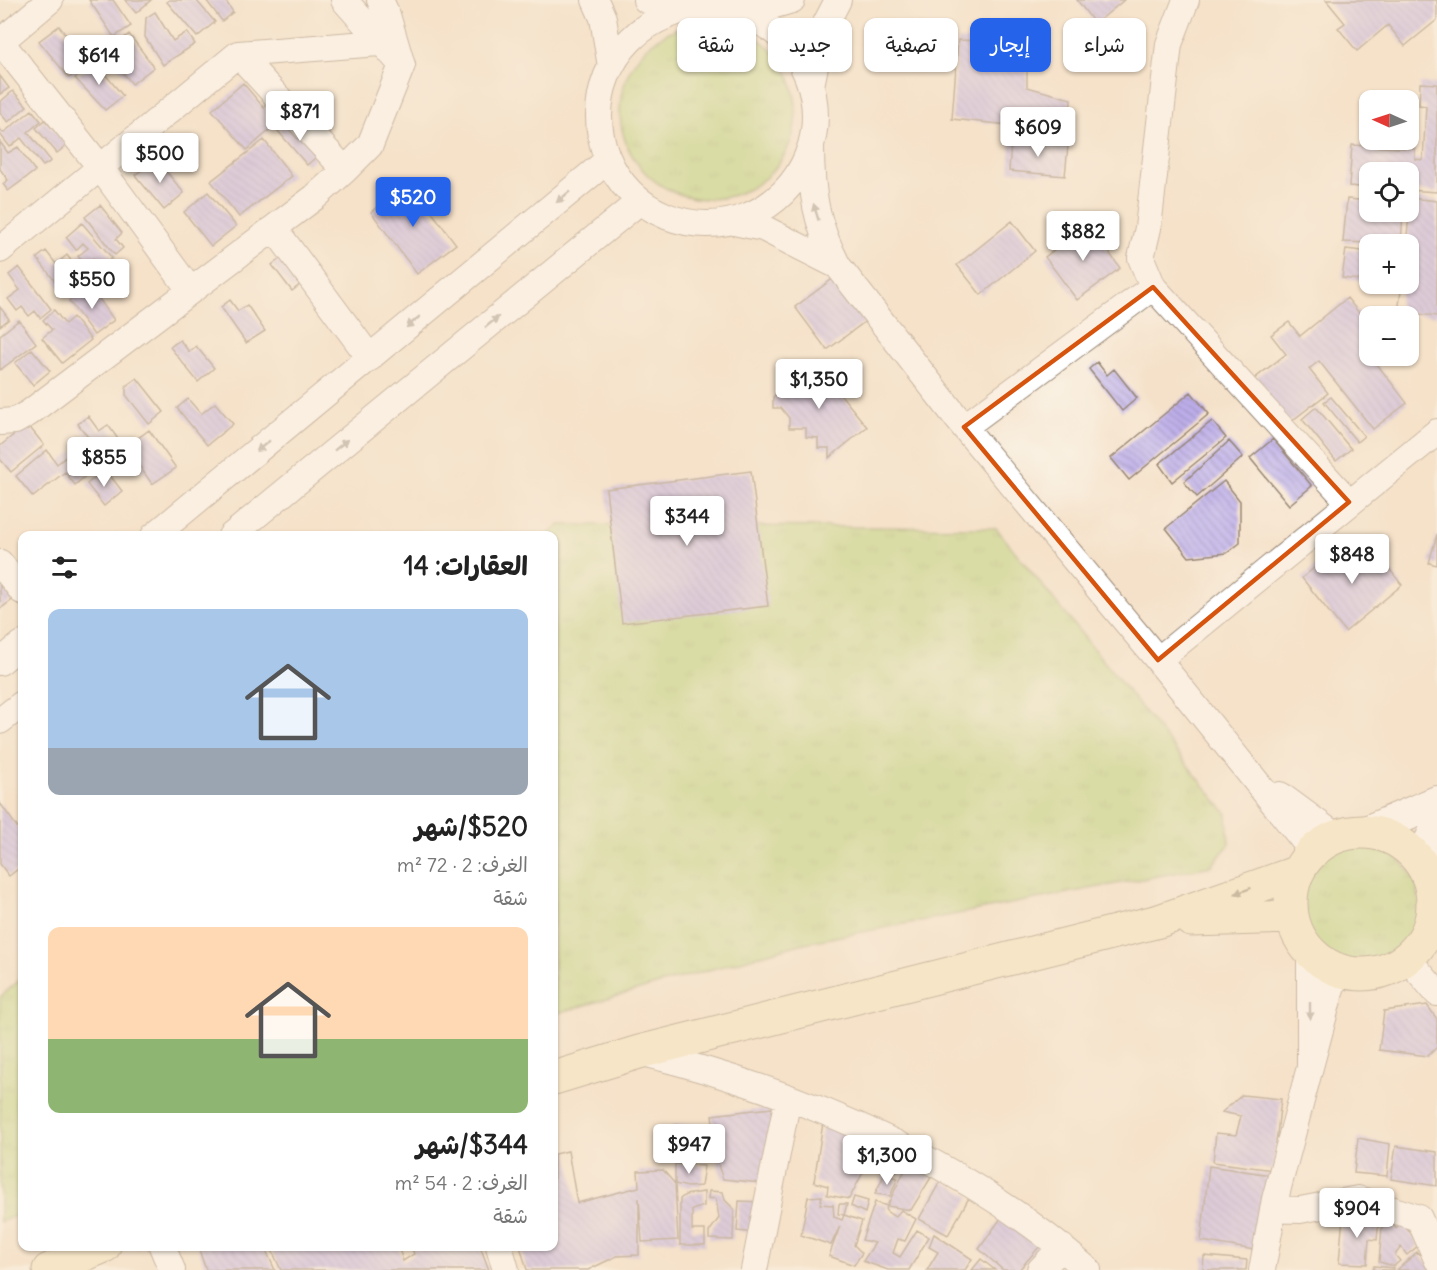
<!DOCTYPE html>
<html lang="ar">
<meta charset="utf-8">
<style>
body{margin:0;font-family:Delius,"Playpen Sans Arabic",sans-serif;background:#f2f2f2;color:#222;direction:rtl;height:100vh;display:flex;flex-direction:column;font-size:22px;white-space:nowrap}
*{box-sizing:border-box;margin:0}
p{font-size:20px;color:#767676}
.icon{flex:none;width:33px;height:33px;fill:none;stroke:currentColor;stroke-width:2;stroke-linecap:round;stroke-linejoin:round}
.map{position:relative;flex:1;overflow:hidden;direction:ltr}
.drawer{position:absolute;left:18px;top:531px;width:540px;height:720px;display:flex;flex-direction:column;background:#fff;border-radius:12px;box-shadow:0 2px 4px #0004;direction:rtl}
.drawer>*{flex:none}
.guide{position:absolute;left:576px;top:18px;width:570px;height:54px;direction:rtl;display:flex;gap:12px}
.needle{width:39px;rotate:273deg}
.fabs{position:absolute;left:1359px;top:90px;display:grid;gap:12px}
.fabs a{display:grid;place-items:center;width:60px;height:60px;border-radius:12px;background:#fff;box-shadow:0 2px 4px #0004;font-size:30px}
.price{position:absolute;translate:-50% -51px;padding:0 14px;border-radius:6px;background:#fff;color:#222;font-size:20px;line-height:39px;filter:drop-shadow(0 2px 3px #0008)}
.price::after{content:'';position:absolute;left:50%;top:36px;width:18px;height:14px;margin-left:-9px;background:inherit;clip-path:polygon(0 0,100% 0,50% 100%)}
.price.selected{background:#2563eb;color:#fff}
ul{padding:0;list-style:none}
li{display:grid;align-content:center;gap:12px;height:318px;padding:0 30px}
li span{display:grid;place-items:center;height:186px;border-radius:12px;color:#555}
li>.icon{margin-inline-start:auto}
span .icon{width:108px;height:108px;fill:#fffc;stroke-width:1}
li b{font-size:26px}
h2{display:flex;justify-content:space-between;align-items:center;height:72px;padding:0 30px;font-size:26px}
.pill{padding:0 21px;border-radius:12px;background:#fff;box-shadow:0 2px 4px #0004;font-size:21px;line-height:54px}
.pill.selected{background:#2563eb;color:#fff}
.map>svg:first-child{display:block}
.park{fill:url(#park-tufts);stroke:#797f4c;stroke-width:1.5}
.building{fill:url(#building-back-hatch)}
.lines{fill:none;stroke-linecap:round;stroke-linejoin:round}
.minor-casing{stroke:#988674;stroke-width:28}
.tertiary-casing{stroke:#988674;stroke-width:34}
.secondary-casing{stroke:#988674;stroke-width:35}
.minor{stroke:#fff;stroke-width:26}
.tertiary{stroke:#fff;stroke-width:32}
.secondary{stroke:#f7e9c3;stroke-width:33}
.oneway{fill:#a79f9a}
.oneway2{fill:#998a70}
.marked{fill:none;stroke:#d7540e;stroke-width:4.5;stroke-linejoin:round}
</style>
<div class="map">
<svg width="1437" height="1270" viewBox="0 0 1437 1270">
<defs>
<pattern id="park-tufts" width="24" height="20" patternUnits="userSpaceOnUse" patternTransform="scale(1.5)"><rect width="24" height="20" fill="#b7d47a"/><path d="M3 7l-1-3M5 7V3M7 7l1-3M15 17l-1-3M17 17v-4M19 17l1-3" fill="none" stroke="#9eb669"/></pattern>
<pattern id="building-back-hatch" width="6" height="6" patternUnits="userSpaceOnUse" patternTransform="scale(1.5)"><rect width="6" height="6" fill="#beafeb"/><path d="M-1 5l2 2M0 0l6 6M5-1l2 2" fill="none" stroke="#9c8fbe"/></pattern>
</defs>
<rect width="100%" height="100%" fill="#fbf7ec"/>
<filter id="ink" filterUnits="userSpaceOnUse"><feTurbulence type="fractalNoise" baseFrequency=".0167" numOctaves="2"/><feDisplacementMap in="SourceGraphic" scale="12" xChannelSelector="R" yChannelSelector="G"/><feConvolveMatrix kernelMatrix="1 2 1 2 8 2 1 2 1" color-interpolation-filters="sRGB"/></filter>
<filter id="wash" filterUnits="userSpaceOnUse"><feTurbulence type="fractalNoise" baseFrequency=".008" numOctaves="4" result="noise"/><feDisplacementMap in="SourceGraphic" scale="24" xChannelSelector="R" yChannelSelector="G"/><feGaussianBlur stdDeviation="1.35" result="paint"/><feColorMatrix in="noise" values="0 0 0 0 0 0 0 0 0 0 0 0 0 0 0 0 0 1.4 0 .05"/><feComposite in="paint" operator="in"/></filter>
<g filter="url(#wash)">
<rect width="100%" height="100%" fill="#f5e1c9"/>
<!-- park -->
<path class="park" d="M620 111a88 88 0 1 1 176 0a88 88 0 1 1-176 0Z
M559 525 996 528 1227 814 1229 845 1211 866 804 943 554 1014V536H547Z
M1301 904a59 59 0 1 1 118 0a59 59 0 1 1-118 0Z
M22 978V1213L0 1222V997Z"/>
<g id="blocks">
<!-- building -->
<path class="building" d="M89 0H113L131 26 114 37Z
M125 0H151L136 13Z
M169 0H196L215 22 197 37 167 2Z
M206 0H225L233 12 222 21Z
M1077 0H1124L1095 24Z
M1326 0H1437V20L1405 46 1388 25 1357 51 1338 28 1345 23Z
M155 12 173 41 187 32 195 44 163 65 145 37 146 18Z
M59 26 87 62 69 78 39 41Z
M129 34 154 67 132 84 107 52Z
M958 40 1027 43V87L1071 99 1069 139 1018 138V126L952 119Z
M95 62 123 96 105 110 75 78Z
M0 76 9 88 0 94Z
M243 83 264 108 271 95 288 114 247 150 212 110Z
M1420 83 1437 84V192L1408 190V172H1370V188L1349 186 1352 145 1415 149V159L1423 160 1426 106 1419 105Z
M13 91 27 106 8 122 0 113V102Z
M1365 95 1405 99V100H1370V127H1362Z
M32 110 41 121 28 132 51 161 43 166 21 138 10 147 0 134V129L3 133Z
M292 118 322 152 307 165 278 131Z
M45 120 67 145 57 153 36 128Z
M264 140 292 176 239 217 211 181Z
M1011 141 1068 146 1065 176 1009 171Z
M0 142 8 153 18 147 35 171 8 191 3 184 8 180 0 169Z
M156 159 184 193 164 210 135 175Z
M409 182 456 244 417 274 371 212Z
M208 192 236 226 211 246 184 212Z
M1411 198 1437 201V316L1398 312 1402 284H1408V244H1406Z
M1347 199 1370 201V212H1403L1401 244 1343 242Z
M100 205 122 233 116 239 123 248 115 255 85 217Z
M1012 221 1035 251 981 295 957 265Z
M82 223 112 258 101 268 93 258 85 265 78 256 88 248 83 243 76 250 66 237Z
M1089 224 1120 268 1077 300 1045 257Z
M1346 249 1370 252V281L1342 278Z
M46 251 56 264 67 255 79 271 73 275 78 282 64 293 37 258Z
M286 254 306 280 292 291 272 265Z
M19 267 51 309 40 318 35 311 29 316 22 307 17 311 8 299 20 290 9 275Z
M835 277 867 320 827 350 795 307Z
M90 286 114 320 94 335 69 301Z
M1347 298 1370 327V356H1378L1373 359 1407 403 1373 429 1319 361 1309 369 1328 393 1289 423 1254 379 1286 354 1271 335 1289 322 1300 336Z
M230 300 238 311 247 305 265 331 246 343 221 307Z
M0 307 9 319 0 326Z
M54 310 65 324 73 317 91 340 62 363 42 338 52 330 43 320Z
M19 320 36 343 0 370V335Z
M180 340 189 352 196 346 214 368 198 382 170 347Z
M32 349 50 371 33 385 15 363Z
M1097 362 1107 375 1114 369 1137 398 1122 411 1089 369Z
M815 363 867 427 829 458V448H818V438L806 437V428H789V418L781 408H773V397Z
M137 378 164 412 149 424 126 395V386Z
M1191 392 1209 414 1129 480 1111 458Z
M1331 397 1364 436 1357 442 1324 402Z
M188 399 201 414 215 403 233 424 207 445 177 408Z
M1316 407 1351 449 1336 461 1302 419Z
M88 416 99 431 108 425 123 446 105 460 78 424Z
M1212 421 1226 438 1172 482 1159 464Z
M27 424 44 445 11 472 0 459V446Z
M149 430 176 468 152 484 126 447Z
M1273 439 1312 486 1289 505 1250 458Z
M1229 441 1243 457 1197 497 1184 482Z
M47 450 57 464 73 451 90 472 75 485 65 472 33 497 16 476Z
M105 469 122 491 104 506 87 484Z
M751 471 768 606 622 623 606 489Z
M1224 481 1240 501V543L1227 553 1189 557 1166 528Z
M1437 534V565L1429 563Z
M1339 547 1352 563 1372 547 1402 585 1345 632 1302 578Z
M0 584 12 600 0 609Z
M0 803 22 834V866L9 876 0 864Z
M1427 1005 1437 1019V1047L1428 1056 1379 1050 1384 1011Z
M1242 1095 1281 1099 1273 1170 1213 1162 1216 1133 1236 1135 1241 1116 1222 1112Z
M772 1108 779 1112 770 1184 723 1179 719 1168 712 1115Z
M824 1116 877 1146 849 1199 827 1195 828 1186 814 1182Z
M673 1125H704V1144H673Z
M1358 1138 1390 1144 1387 1176 1354 1173Z
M1396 1146 1437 1152V1186L1391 1179Z
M882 1150 903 1158 897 1172 879 1164Z
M568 1151 577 1203 639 1187 638 1171 663 1170 675 1184 678 1240 642 1242 639 1198V1255L617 1256 588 1270H527L520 1246H554V1154Z
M911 1158 935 1171 911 1210 887 1206Z
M675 1164 704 1166 701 1186 688 1187 675 1184Z
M1209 1166 1271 1175 1260 1251 1201 1241Z
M884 1175 898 1178 890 1196 875 1194Z
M941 1180 970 1196 948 1235 919 1219Z
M709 1191 723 1192 725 1200 734 1209 733 1240 709 1239V1232L719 1218 716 1199 708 1198Z
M704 1192V1206L692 1210V1230H705V1245H680V1199L685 1195Z
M822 1196 820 1204 833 1205 834 1217 842 1220 844 1215 862 1221 854 1245 862 1253 854 1265 829 1256 840 1226 831 1245 801 1235 808 1197Z
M854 1197 868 1201 865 1213 851 1206Z
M739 1201 760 1202 757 1233 737 1231Z
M875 1202 887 1206 886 1211 895 1217 901 1210 916 1219 905 1241 898 1239 893 1253 900 1257 917 1230 929 1237 909 1270H888L863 1261 875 1243 862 1240Z
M839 1204H847L844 1215 838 1214Z
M1383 1215 1398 1217 1394 1225 1396 1228 1403 1222 1419 1245 1407 1255 1401 1247 1395 1255 1400 1261 1394 1266 1379 1262Z
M1343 1216 1379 1218 1377 1240 1369 1239 1367 1264 1339 1263Z
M1001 1218 1040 1246 1019 1270H1003L979 1249Z
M934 1234 972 1259 965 1270H927L938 1252 929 1247Z
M201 1246H264L275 1270H206L198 1247Z
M270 1246H398L403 1261 414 1254 411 1246H480L489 1270H281Z
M1417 1252 1434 1270H1397Z
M1204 1256 1247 1260 1246 1270H1203Z
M981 1259 995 1270H972Z
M1374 1266 1393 1268V1270H1373Z"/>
</g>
</g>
<g filter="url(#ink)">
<use href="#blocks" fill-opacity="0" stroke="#988674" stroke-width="1.5"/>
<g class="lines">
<defs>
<path id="minor" d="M380 0 387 15 401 62
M595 0 603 18 611 67
M646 0 688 8
M599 116a108 108 0 1 1 216 0a108 108 0 1 1-216 0Z
M737 10 761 9 792 0
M0 41 100 167 190 290
M0 42 50 0
M238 54 345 170
M811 86 822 31 838 0
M811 146C811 193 816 224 838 266L964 427 1158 660 1313 852
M734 222 763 228 838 266
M274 228 370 358
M0 250 238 54 379 43
M1153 287 1349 502
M0 422 15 421 29 413 315 197 345 170 370 145 402 65 344 0
M964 427 1153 287 1141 258 1148 228 1169 44 1186 0
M154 536 608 160
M231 536 640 201
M0 563 22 591
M1158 660 1437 432
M0 662 22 644
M0 721 22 704
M1280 795 1337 837
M1310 952V1067L1336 970
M1408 959 1437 993
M639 1052C800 1092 962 1159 1088 1270
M1273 1209 1300 1210 1358 1199 1419 1218 1437 1259
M162 1246 172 1270
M499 1246 506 1270
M754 1270 788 1098
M1040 1270 1062 1247
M1262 1270 1275 1199 1310 1067"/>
<path id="tertiary" d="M1366 832 1437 802
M1421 861 1437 827"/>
<path id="secondary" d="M1291 903a71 71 0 1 1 142 0a71 71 0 1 1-142 0Z
M1191 920 1292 917
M554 1078 639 1052 1159 921 1298 872
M49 1270 104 1246"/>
</defs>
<!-- minor casing -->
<use href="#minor" class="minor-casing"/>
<!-- tertiary casing -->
<use href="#tertiary" class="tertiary-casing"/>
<!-- secondary casing -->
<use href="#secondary" class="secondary-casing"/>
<!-- minor -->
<use href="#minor" class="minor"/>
<!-- tertiary -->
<use href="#tertiary" class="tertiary"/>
<!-- secondary -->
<use href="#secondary" class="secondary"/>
</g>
<!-- one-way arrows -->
<defs><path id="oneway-solid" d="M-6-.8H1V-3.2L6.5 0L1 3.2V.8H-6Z" transform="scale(1.5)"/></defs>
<g class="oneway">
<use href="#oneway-solid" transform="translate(563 197) rotate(140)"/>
<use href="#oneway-solid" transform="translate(816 212) rotate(-107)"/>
<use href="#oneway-solid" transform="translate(413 322) rotate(140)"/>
<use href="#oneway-solid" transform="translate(492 322) rotate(-39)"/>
<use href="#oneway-solid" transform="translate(341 445) rotate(-39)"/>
<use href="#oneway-solid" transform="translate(263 446) rotate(141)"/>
<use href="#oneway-solid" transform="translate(1310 1011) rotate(90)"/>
</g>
<use class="oneway2" href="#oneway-solid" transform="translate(1243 891) rotate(160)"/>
</g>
<!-- marked area -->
<path d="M0 0H1437V1270H0ZM1153 287 1349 502 1158 660 964 427Z" fill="#f5e1c9" fill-opacity=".55" fill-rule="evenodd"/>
<path class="marked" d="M1153 287 1349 502 1158 660 964 427Z"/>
</svg>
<div class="fabs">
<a><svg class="needle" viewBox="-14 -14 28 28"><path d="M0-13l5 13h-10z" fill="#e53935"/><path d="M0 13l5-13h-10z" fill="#767676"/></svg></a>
<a><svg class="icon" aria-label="locate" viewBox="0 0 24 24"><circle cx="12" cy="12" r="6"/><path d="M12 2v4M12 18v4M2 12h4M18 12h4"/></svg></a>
<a>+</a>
<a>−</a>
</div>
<b class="price" style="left:99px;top:86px">$614</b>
<b class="price" style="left:300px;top:142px">$871</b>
<b class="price" style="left:1038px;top:158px">$609</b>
<b class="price" style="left:160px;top:184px">$500</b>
<b class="price selected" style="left:413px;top:228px">$520</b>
<b class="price" style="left:1083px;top:262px">$882</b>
<b class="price" style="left:92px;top:310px">$550</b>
<b class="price" style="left:819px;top:410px">$1,350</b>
<b class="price" style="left:104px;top:488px">$855</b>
<b class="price" style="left:687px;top:547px">$344</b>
<b class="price" style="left:1352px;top:585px">$848</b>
<b class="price" style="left:689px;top:1175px">$947</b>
<b class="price" style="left:887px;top:1186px">$1,300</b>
<b class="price" style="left:1357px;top:1239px">$904</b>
<div class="guide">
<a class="pill">شراء</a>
<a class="pill selected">إيجار</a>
<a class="pill">تصفية</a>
<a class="pill">جديد</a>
<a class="pill">شقة</a>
</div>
<section class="drawer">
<h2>العقارات: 14<svg class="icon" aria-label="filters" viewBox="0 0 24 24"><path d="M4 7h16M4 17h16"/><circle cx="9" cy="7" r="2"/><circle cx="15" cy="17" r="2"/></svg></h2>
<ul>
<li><span style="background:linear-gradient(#a9c7e8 75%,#9aa5b1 0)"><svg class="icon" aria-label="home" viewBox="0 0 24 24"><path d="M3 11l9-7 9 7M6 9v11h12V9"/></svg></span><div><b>$520/شهر</b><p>الغرف: 2 · 72 m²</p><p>شقة</p></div></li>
<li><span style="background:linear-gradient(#ffd9b3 60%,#8fb573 0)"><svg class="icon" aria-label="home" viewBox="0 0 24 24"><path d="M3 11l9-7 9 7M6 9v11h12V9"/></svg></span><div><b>$344/شهر</b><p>الغرف: 2 · 54 m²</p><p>شقة</p></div></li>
</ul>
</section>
</div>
